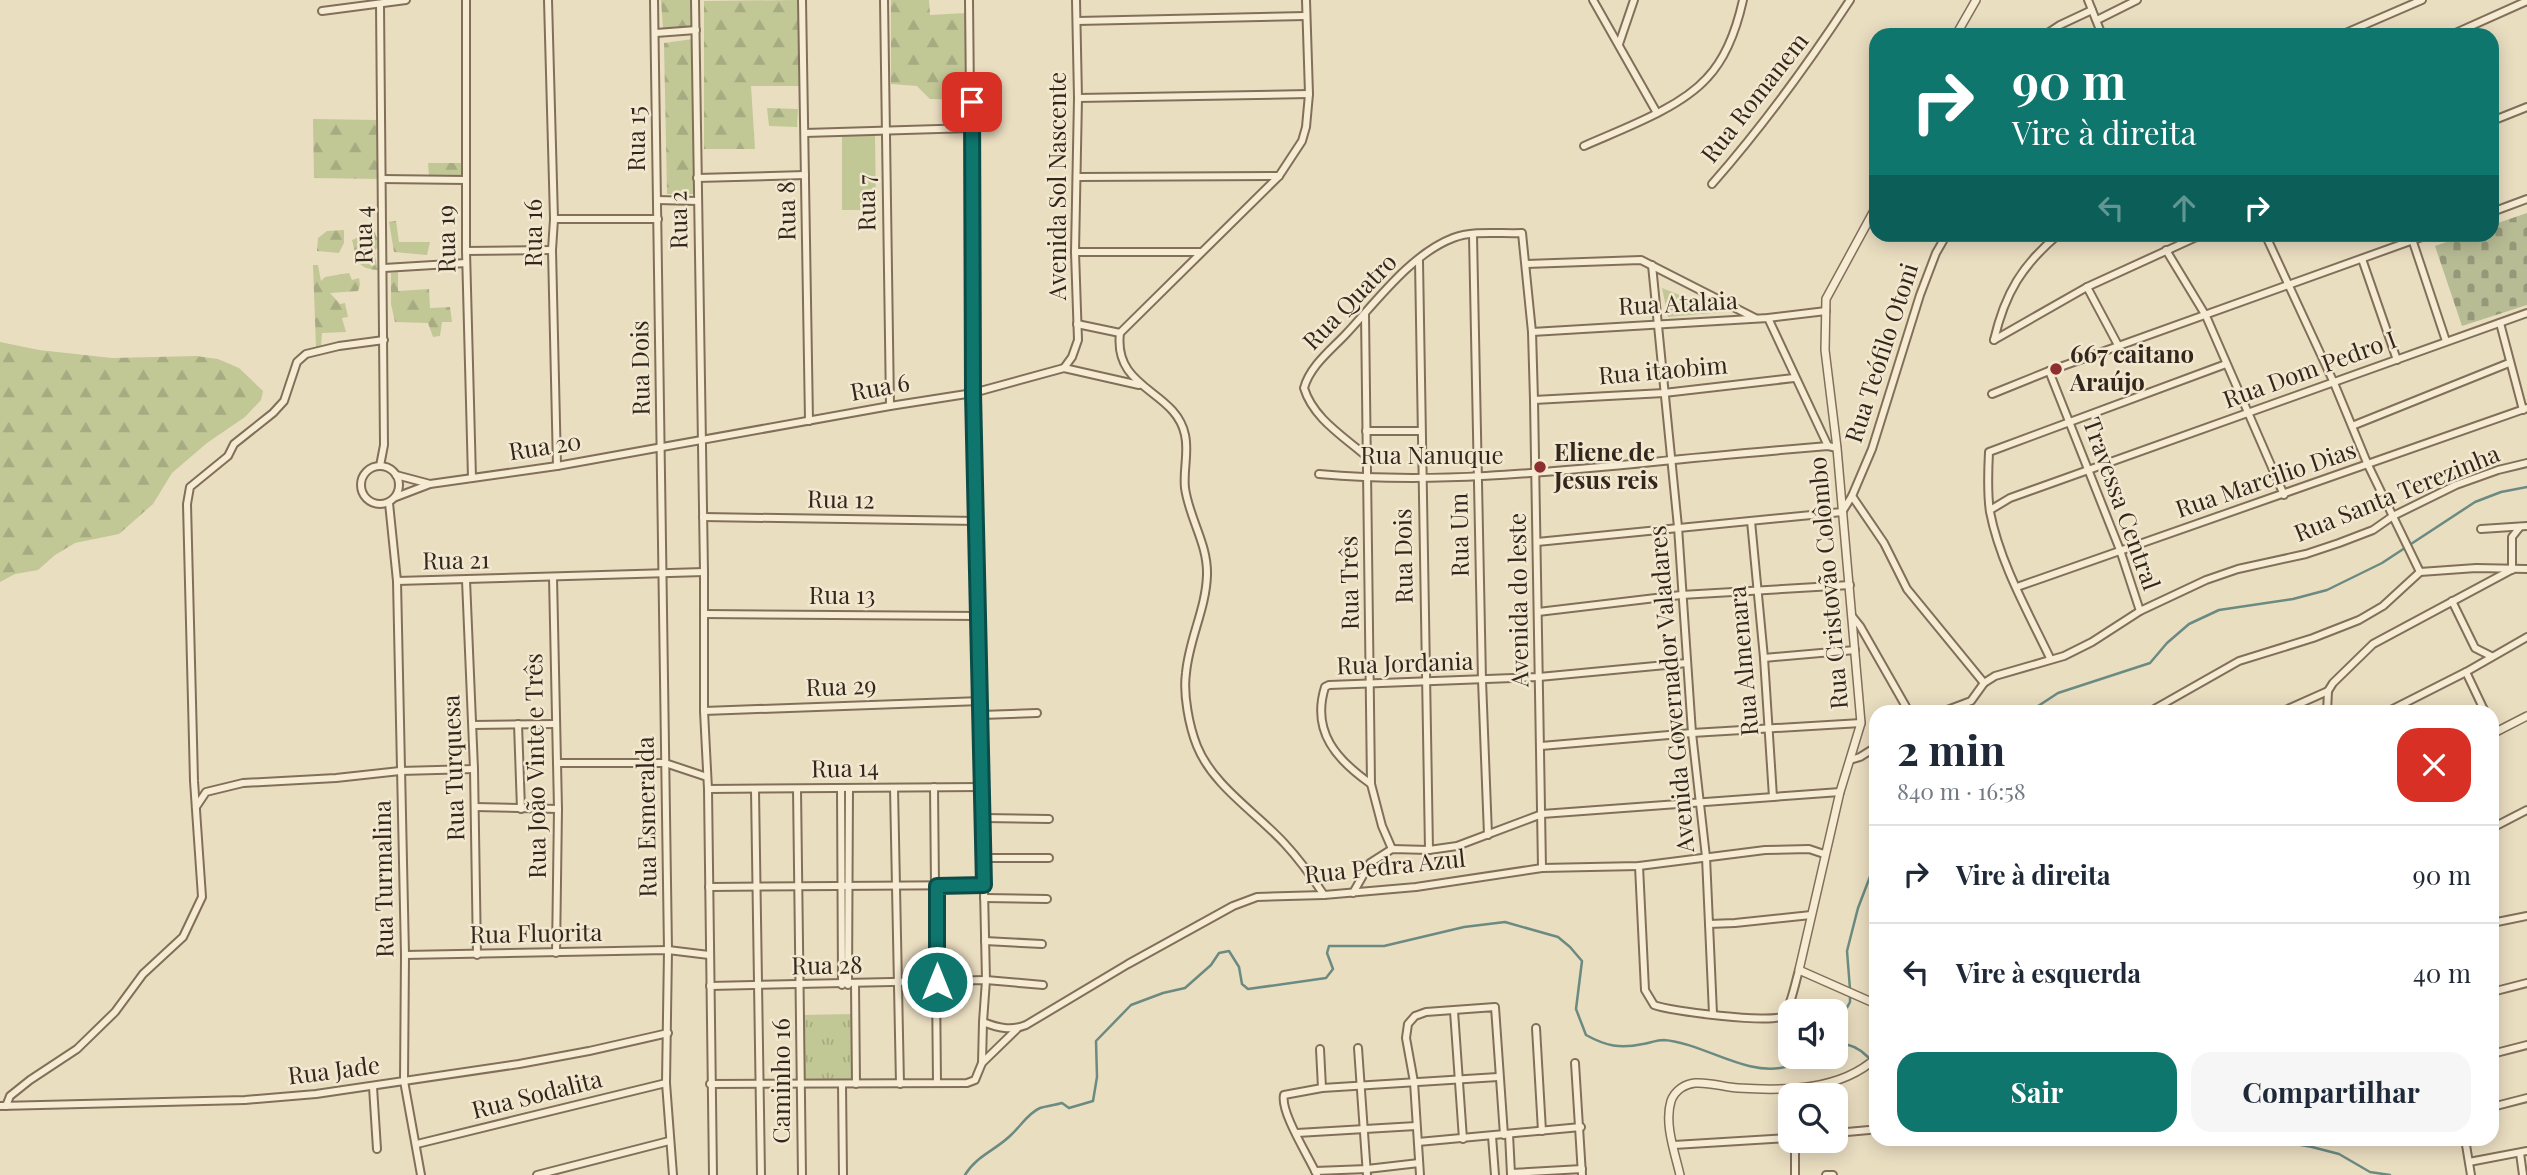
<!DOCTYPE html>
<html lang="pt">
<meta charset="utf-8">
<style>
body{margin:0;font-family:"Playfair Display",serif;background:#f6f6f7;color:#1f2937;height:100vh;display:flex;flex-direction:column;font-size:26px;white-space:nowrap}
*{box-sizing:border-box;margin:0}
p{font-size:23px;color:#747a83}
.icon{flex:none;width:38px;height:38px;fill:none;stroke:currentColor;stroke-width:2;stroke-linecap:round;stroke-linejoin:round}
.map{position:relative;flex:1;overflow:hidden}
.drawer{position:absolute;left:1869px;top:705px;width:630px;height:441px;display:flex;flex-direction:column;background:#fff;border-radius:21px;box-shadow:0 4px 18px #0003}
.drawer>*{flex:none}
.top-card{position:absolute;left:1869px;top:28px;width:630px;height:214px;border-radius:21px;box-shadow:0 4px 18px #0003;background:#0f766e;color:#fff;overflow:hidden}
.controls{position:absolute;left:1778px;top:999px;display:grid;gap:14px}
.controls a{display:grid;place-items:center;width:70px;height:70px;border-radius:14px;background:#fff;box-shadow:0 4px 18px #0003;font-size:35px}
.pin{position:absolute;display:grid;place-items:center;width:60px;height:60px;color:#fff;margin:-30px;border-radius:14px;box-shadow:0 4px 10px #0006}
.me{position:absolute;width:77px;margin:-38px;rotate:0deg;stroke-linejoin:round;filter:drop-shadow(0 0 5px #0008)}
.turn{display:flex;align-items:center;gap:24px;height:147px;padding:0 28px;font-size:32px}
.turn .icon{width:91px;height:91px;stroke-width:2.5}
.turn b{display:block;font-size:49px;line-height:60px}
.lanes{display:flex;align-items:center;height:66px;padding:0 28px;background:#0003;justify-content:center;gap:35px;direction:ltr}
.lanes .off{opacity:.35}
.round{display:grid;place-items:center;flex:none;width:74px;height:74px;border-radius:21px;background:#f6f6f7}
.summary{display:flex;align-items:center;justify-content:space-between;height:119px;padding:0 28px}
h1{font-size:42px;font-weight:700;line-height:52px}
.button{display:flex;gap:14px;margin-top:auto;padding:14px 28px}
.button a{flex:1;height:80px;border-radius:21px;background:#0f766e;color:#fff;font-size:28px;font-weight:700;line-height:80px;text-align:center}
.button a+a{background:#f6f6f7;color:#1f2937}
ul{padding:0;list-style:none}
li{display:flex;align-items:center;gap:21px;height:98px;padding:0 28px;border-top:2px solid #e0e1e3}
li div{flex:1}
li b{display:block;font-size:26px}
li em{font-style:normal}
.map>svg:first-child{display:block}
.grass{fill:url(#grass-tufts)}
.forest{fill:url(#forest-firs)}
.cemetery{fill:url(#cemetery-stones)}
.pitch{fill:#c2c796}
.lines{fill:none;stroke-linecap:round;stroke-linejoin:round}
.stream{stroke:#6b8a82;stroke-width:2.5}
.minor-casing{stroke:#826f5a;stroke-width:10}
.tertiary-casing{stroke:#826f5a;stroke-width:10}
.minor{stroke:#f6ebd3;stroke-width:6}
.tertiary{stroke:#f6ebd3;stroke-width:7}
.route-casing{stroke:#0a4d48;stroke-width:18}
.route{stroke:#0f766e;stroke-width:12}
.poi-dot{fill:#8d2e30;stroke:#f2e8d0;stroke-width:2.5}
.labels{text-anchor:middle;stroke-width:5;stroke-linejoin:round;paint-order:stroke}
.street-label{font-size:24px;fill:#33271d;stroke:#f2e8d0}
.poi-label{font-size:24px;font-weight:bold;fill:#33271d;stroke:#f2e8d0;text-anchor:start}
</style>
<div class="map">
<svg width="2527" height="1175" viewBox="0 0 2527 1175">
<defs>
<pattern id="grass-tufts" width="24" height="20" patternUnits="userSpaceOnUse" patternTransform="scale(1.75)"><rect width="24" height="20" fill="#c2c796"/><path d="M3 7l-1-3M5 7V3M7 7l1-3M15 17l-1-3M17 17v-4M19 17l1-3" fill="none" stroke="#a7ab81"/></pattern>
<pattern id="forest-firs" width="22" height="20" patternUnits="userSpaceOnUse" patternTransform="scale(1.75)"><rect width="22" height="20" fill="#c2c796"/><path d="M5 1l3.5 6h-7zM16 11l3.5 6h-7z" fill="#a7ab81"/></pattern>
<pattern id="cemetery-stones" width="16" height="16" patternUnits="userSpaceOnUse" patternTransform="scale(1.75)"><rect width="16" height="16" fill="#b8bc95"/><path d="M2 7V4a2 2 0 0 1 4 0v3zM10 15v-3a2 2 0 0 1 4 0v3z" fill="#969979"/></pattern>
</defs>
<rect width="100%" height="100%" fill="#eadec1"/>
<g class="grass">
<polygon points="1662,288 1723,312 1668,317"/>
<polygon points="853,1014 854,1081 801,1082 800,1015"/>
</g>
<g class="forest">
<polygon points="661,0 691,0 692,28 663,29"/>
<polygon points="798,0 799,86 751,86 755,149 704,149 704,1"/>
<polygon points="891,0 929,0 930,15 966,13 968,100 930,99 917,86 891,84"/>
<polygon points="693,39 693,194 667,194 664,43"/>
<polygon points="767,108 798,109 797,127 769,126"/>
<polygon points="313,119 377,120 380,179 314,178"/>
<polygon points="428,163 463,163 463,178 429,176"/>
<polygon points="396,221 399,242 430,242 427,255 394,252 389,222"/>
<polygon points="344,230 344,243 339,253 317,251 318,238 327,231"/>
<path d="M374 231 380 245 374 251 378 270C356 269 357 259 352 240Z"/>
<polygon points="313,265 318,265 321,281 325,277 349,273 352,280 359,278 360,285 358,291 330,293 340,304 345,303 348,317 342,318 346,332 322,333 321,347 316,348"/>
<polygon points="398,272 398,291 429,289 430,308 450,307 452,322 442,322 440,336 433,337 428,323 395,322 391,304 391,273"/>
<polygon points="0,342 39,350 112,358 196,356 218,359 239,368 263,391 261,400 245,417 207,443 172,473 153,504 119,534 75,543 55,555 38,570 15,574 0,582"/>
</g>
<polygon class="cemetery" points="2527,213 2527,305 2462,326 2435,246 2467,235 2492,234 2492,225"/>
<polygon class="pitch" points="842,135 875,135 876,210 842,210"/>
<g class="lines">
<g class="stream">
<polyline points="2029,712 2058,693 2150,663 2167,643 2189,624 2219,610 2293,599 2327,590 2382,563 2475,502 2501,492 2527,487"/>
<polyline points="1850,989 1847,951 1858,908 1876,861"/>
<polyline points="1836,1028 1850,1002 1850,996"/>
<path d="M1836 1044C1848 1043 1859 1048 1868 1057"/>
<polyline points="2225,1139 2285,1142 2312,1147 2339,1154 2370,1172 2390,1175"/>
<path d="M965 1175C976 1156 996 1150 1011 1135 1020 1127 1028 1113 1040 1108 1047 1106 1055 1105 1062 1103L1069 1108 1093 1101 1097 1077 1096 1041 1131 1005 1163 993 1185 988 1211 965 1219 953 1229 951 1239 967 1242 984 1248 989 1326 978 1333 969 1327 953 1329 946H1384L1464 927 1505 922 1558 937 1570 947 1582 961 1576 1009 1586 1035C1606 1046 1620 1049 1643 1044 1649 1043 1657 1040 1664 1040 1703 1043 1747 1077 1785 1067 1794 1065 1802 1060 1810 1057"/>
</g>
<g class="minor-casing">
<g id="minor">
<polyline points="466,0 466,251 472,478"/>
<polyline points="548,0 554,219 552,250 557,466"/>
<polyline points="654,0 668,950 666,1083 673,1175"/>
<polyline points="695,0 704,572 704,711 708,789 713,1175"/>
<polyline points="802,0 809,421"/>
<polyline points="884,0 890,406"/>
<polyline points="969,0 973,393 986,980 983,1022 982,1063"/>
<path d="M1306 0 1309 94 1306 127 1302 141 1279 176 1120 333C1113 390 1176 390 1185 435 1189 452 1183 470 1185 488 1189 518 1208 544 1207 575 1206 609 1189 639 1186 673 1183 694 1189 726 1197 746 1213 786 1257 813 1285 844 1299 859 1312 877 1324 895"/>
<polyline points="1593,0 1657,113"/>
<polyline points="2088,0 2102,35"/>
<polyline points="380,4 384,445 380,466"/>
<polyline points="322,11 406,0"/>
<polyline points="2097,20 2137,0"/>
<polyline points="1077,21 1306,16"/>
<polyline points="656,33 696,30"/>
<polyline points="2045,35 2060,25 2092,10"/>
<polyline points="2341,35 2422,0"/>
<polyline points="2451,35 2527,1"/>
<polyline points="1619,44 1634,0"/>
<polyline points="1078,98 1309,94"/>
<polyline points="2492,121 2527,107"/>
<polyline points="805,133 972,128"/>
<path d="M1584 146C1622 129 1679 109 1707 78 1726 58 1737 27 1743 0"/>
<polyline points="1077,177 1279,176"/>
<polyline points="697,178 805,175"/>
<polyline points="382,179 466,180"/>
<path d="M1712 184C1763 126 1808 64 1850 0"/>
<polyline points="657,200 698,201"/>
<polyline points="2492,212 2527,199"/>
<polyline points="554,219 658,219"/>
<polyline points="2265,234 2334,383 2368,465 2420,572 2476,568 2527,569"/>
<polyline points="1473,235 1482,680 1488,835"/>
<polyline points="2413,242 2446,341"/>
<polyline points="2166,250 2206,316 2284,495"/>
<polyline points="466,251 552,250"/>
<polyline points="1075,252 1201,252"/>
<polyline points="2362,259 2397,360"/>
<polyline points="1419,261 1429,850"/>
<polyline points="1526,264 1641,260 1755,318"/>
<polyline points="1652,265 1678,527 1692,733 1706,857 1709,924 1735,923 1811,915"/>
<polyline points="384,268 466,263"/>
<polyline points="2087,287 2119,347"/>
<polyline points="1365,314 1371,784 1382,826 1392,849"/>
<polyline points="1768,318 1828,446"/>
<polyline points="2500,323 2523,410"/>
<polyline points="1077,324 1120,333"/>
<polyline points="1532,332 1768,318 1826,311"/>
<polyline points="1994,340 2087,287 2203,234"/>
<path d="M1994 340C2005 293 2022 265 2059 234"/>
<polyline points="1064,368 1072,357 1078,340 1075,252 1078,98 1076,0"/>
<polyline points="2049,371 2120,550 2140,611"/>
<polyline points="1992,394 2049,371 2430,234"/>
<polyline points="1534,400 1664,393 1794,378"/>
<polyline points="2352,426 2509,363"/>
<polyline points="1366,431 1421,431"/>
<path d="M1366 456C1343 436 1313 418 1304 388 1310 366 1331 350 1346 334 1376 302 1411 254 1453 238 1473 230 1501 234 1522 233L1532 332 1534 400 1542 868"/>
<circle cx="380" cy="485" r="19"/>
<path d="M1319 474C1431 484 1542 473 1653 462 1711 456 1769 451 1828 446L1837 448"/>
<polyline points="396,475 430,484"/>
<polyline points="1852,496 1884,543 1907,589 1984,683"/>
<polyline points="396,497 430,484 557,466 890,406 973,393 1064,368 1139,385"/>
<polyline points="389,503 397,581 704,572"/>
<polyline points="1990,510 2010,498 2527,313"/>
<polyline points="703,517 978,521"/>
<polyline points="1751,521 1764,658 1773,797"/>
<polyline points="2481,529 2527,526"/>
<polyline points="1537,542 1842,512 1852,496 1872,449 1920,295 1936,253 1947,234"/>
<polyline points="2512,570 2512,537 2520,527"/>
<polyline points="553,577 558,809 556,953"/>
<polyline points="466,580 474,769 477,955"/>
<polyline points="397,581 405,955 404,1081 421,1175"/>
<polyline points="2017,587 2527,408"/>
<polyline points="2452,601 2475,648 2491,656"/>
<polyline points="1538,612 1681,595 1850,585"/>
<polyline points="704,614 979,616"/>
<polyline points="1852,616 1860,626 1909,712"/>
<polyline points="1764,658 1855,650"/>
<path d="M2050 658C2028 612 2000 563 1990 512 1987 492 1988 471 1989 452L2226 364"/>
<polyline points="2466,672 2485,712"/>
<polyline points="704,711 981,701"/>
<polyline points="1942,712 1971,701 1984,683 1995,676 2064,656 2092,642 2140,611 2206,580 2238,569 2306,554 2339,543 2373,530 2393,516 2456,485 2498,470 2527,463"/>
<polyline points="2149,712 2239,661 2313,638 2359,620 2383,606 2420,572"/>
<polyline points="2281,712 2328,691"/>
<polyline points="2327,712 2328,691 2333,683 2373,644 2511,570"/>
<polyline points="2387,712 2466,672 2527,637"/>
<polyline points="981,715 1037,713"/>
<polyline points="518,724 521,809"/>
<polyline points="473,725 556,724"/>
<polyline points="1541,746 1692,733 1861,723"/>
<polyline points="1850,760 1860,757 1876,747"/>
<polyline points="557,763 665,763 707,777"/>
<path d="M1371 784C1337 760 1311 732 1325 687L1329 685 1539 677 1687 663"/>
<polyline points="934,787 937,1083"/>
<polyline points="841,788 842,985"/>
<polyline points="894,788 900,1084"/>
<polyline points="708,789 982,787"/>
<polyline points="797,789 802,1175"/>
<polyline points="755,790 761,1175"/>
<polyline points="196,807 206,792 243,783 336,778 400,771 474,769"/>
<polyline points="475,807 558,809"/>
<polyline points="983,818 1049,819"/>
<polyline points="2492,828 2527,810"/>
<polyline points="983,858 1049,858"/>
<path d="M1639 866 1645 990 1654 1005C1668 1011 1773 1024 1783 1016 1790 1010 1796 980 1799 970"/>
<polyline points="709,887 984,885"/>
<polyline points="1353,893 1370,863 1392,849 1429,850 1457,846 1542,814 1840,792"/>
<polyline points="984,898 1047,899"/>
<polyline points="2492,923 2527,916"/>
<polyline points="1709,924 1713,1014"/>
<polyline points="985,941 1042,944"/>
<polyline points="405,955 668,950 709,955"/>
<polyline points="855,984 856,1084"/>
<polyline points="848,985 849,788"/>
<polyline points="710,986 986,980 1043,985"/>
<polyline points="2492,992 2527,983"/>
<polyline points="1454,1011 1463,1139"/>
<path d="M983 1022C998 1028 1011 1031 1026 1025L1128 964 1233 906 1257 897 1324 895 1416 887 1542 868 1639 866 1765 850 1809 849 1824 854"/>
<polyline points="1536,1028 1542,1131"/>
<polyline points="1358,1048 1367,1175"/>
<polyline points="1320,1049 1322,1088"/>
<polyline points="2492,1054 2527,1045"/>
<polyline points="1575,1063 1582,1175"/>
<polyline points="710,1084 967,1083 975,1080 982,1063 1017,1029"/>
<polyline points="842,1084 843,1175"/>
<polyline points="373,1087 377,1149"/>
<polyline points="0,1106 245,1100 316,1094 519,1064 589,1051 668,1033"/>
<polyline points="6,1106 10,1096 30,1080 77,1049 115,1012 143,974 183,937 202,897 194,781 187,504 190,487 228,456 234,444 273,413 284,401 297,362 306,354 339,346 384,340"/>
<polyline points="2492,1107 2527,1098"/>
<polyline points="1297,1133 1416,1126"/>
<polyline points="1836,1133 1869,1130"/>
<polyline points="1509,1134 1511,1174"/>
<polyline points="1492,1136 1495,1175"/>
<polyline points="2465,1139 2471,1175"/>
<polyline points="1795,1141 1795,1175"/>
<polyline points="1418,1142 1581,1127"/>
<polyline points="417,1144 666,1083"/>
<polyline points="1674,1145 1790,1138"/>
<polyline points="2520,1153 2523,1175"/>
<polyline points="2469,1162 2527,1151"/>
<polyline points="1315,1171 1367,1169 1419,1163"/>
<polyline points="1511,1173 1582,1169"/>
<polyline points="537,1175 669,1141"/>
<path d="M1317 1175C1309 1157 1280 1112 1284 1095L1322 1088 1498 1077"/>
<polyline points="1420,1175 1414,1082 1406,1038 1408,1024 1415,1016 1426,1012 1495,1007 1504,1135"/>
<polyline points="1826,1175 1833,1175"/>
</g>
</g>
<g class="tertiary-casing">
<g id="tertiary">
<polyline points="1956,35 1976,0"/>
<polyline points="1876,207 1826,299 1825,350 1837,448 1861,723 1840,792 1799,970 1876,1004"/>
<polyline points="2492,734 2527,716"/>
<path d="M1680 1175C1675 1153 1664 1124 1671 1101 1675 1090 1685 1084 1695 1083 1710 1082 1724 1087 1738 1088 1784 1091 1840 1091 1876 1058"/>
</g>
</g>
<use href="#minor" class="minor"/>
<use href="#tertiary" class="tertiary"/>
</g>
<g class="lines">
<g class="route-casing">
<polyline id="route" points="937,982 937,886 984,885 973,393 972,102"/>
</g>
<use href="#route" class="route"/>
</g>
<g class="poi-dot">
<circle cx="2056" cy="369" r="7"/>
<circle cx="1540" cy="467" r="7"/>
</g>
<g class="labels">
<g class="street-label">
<text transform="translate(1755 98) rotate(-52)" y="8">Rua Romanem</text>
<text transform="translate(637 139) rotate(-90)" y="8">Rua 15</text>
<text transform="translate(1058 186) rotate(-90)" y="8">Avenida Sol Nascente</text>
<text transform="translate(867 203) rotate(-91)" y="8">Rua 7</text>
<text transform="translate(787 211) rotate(-91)" y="8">Rua 8</text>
<text transform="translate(679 220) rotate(-91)" y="8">Rua 2</text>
<text transform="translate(534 233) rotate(-90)" y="8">Rua 16</text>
<text transform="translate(364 235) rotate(-91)" y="8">Rua 4</text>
<text transform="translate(447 239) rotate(-91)" y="8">Rua 19</text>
<text transform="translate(1350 302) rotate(-46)" y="8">Rua Quatro</text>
<text transform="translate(1678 304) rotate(-3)" y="8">Rua Atalaia</text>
<text transform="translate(1882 353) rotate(-72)" y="8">Rua Teófilo Otoni</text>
<text transform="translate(641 368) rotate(-91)" y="8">Rua Dois</text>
<text transform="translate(2310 370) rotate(-20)" y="8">Rua Dom Pedro I</text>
<text transform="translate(1663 371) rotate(-5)" y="8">Rua itaobim</text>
<text transform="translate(880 388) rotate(-10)" y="8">Rua 6</text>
<text transform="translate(545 447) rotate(-9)" y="8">Rua 20</text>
<text x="1432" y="464">Rua Nanuque</text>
<text transform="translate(2266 480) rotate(-19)" y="8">Rua Marcilio Dias</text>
<text transform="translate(2397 494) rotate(-22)" y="8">Rua Santa Terezinha</text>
<text transform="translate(841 500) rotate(1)" y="8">Rua 12</text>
<text transform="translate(2121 504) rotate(70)" y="8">Travessa Central</text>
<text transform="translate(1460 535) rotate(-91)" y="8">Rua Um</text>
<text transform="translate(1404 556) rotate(-91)" y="8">Rua Dois</text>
<text transform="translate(456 561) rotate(-1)" y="8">Rua 21</text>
<text transform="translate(1350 583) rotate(-91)" y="8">Rua Três</text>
<text transform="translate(1829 583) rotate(-95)" y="8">Rua Cristovão Colômbo</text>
<text x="842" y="604">Rua 13</text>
<text transform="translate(1519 600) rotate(-91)" y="8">Avenida do leste</text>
<text transform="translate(1744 661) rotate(-95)" y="8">Rua Almenara</text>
<text transform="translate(1405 664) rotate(-2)" y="8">Rua Jordania</text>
<text transform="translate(841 687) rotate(-2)" y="8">Rua 29</text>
<text transform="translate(1672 689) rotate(-95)" y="8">Avenida Governador Valadares</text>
<text transform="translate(536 766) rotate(-91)" y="8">Rua João Vinte e Três</text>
<text transform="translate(454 768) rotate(-92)" y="8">Rua Turquesa</text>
<text transform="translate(845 769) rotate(-1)" y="8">Rua 14</text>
<text transform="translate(647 817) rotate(-91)" y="8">Rua Esmeralda</text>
<text transform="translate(1385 867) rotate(-6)" y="8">Rua Pedra Azul</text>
<text transform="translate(384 879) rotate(-91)" y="8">Rua Turmalina</text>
<text transform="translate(536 934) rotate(-1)" y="8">Rua Fluorita</text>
<text transform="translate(827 966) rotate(-1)" y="8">Rua 28</text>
<text transform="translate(334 1071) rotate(-7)" y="8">Rua Jade</text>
<text transform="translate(782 1081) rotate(-90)" y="8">Caminho 16</text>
<text transform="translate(537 1095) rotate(-14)" y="8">Rua Sodalita</text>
</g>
<g class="poi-label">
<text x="2070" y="363">667 caitano<tspan x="2070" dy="28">Araújo</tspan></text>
<text x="1554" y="461">Eliene de<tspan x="1554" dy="28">Jesus reis</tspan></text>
</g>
</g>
</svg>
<div class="controls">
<a><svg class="icon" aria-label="sound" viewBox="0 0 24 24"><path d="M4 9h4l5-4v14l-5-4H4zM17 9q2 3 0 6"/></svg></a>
<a><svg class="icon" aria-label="search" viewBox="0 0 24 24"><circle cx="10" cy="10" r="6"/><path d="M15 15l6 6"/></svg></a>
</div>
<div class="pin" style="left:972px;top:102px;background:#d93025"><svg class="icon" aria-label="arrive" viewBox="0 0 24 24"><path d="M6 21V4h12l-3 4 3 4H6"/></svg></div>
<svg class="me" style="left:937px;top:982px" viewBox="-20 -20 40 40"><circle r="17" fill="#0f766e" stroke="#fff" stroke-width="3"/><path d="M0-11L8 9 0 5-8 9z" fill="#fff"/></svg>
<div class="top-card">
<div class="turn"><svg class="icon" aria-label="right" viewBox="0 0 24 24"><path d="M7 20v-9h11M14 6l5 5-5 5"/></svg><div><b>90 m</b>Vire à direita</div></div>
<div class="lanes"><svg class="icon off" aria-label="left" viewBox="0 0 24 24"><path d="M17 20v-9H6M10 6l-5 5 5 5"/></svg><svg class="icon off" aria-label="ahead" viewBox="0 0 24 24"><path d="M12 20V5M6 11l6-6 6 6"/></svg><svg class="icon" aria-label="right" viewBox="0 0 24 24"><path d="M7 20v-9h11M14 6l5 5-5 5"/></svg></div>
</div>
<section class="drawer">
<div class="summary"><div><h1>2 min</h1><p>840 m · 16:58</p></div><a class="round" style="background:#d93025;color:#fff"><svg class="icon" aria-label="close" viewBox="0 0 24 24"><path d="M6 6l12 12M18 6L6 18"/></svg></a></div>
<ul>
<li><svg class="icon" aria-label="right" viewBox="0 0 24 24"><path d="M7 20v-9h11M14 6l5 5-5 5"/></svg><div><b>Vire à direita</b></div><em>90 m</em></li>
<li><svg class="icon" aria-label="left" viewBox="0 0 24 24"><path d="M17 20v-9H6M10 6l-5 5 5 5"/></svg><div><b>Vire à esquerda</b></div><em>40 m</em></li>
</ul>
<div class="button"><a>Sair</a><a>Compartilhar</a></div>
</section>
</div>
